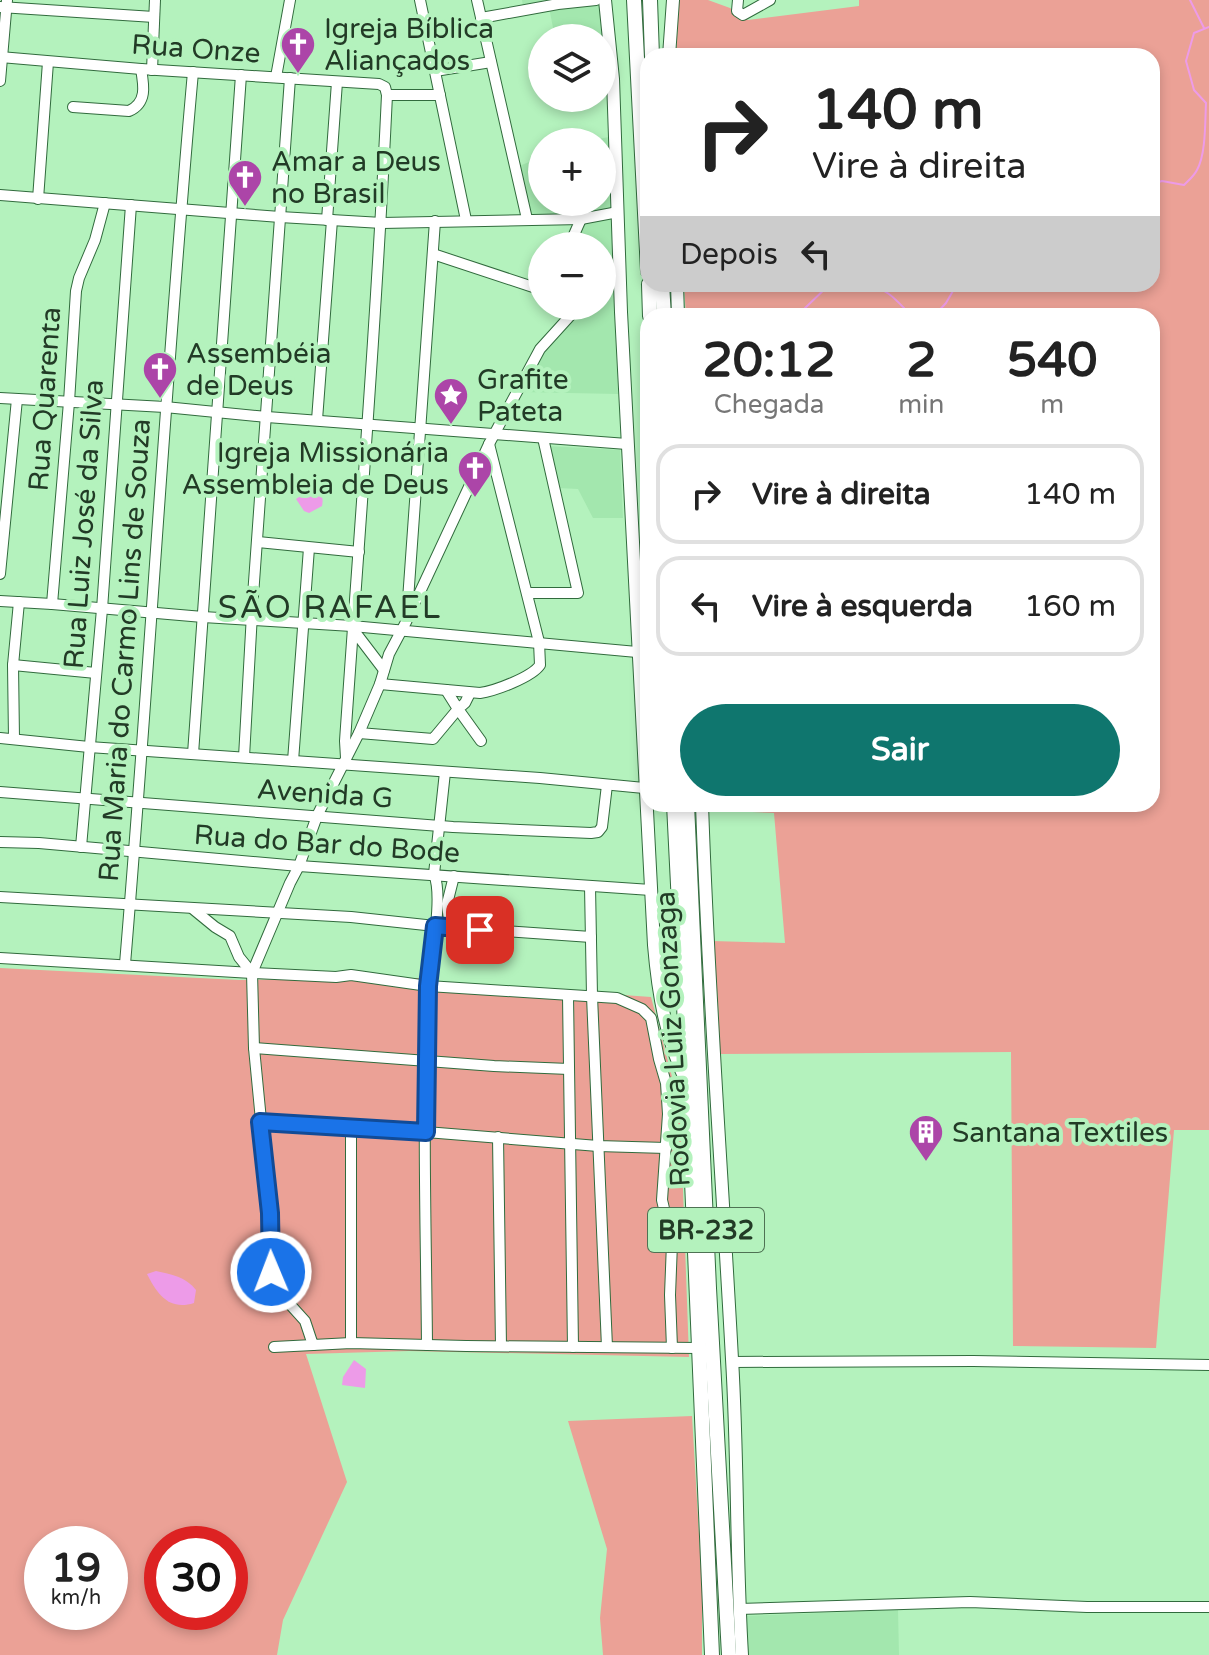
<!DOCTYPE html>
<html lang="pt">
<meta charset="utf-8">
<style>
body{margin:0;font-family:"Varela Round",sans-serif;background:#f6f6f6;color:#222;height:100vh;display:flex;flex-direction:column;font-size:30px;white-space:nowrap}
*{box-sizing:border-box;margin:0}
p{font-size:26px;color:#767676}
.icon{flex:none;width:44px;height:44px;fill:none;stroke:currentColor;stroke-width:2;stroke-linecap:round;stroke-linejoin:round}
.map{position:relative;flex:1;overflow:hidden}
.side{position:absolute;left:640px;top:308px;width:520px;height:504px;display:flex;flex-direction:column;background:#fff;border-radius:24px;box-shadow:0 4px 12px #0003}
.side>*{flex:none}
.top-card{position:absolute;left:640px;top:48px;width:520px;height:244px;border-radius:24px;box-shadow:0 4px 12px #0003;background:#fff;color:#222;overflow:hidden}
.controls{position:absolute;left:528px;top:24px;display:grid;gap:16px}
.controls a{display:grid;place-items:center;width:88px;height:88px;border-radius:50%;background:#fff;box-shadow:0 4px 12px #0003;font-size:40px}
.speed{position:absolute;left:24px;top:1526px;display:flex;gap:16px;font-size:40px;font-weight:700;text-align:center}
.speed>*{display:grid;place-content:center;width:104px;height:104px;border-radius:50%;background:#fff;box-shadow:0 4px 12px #0003;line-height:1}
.speed small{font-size:20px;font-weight:400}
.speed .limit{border:12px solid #d22;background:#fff;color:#111}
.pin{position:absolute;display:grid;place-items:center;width:68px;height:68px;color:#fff;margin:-34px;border-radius:16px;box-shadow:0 4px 12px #0006}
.me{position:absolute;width:88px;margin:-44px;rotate:359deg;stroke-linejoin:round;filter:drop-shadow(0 0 6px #0008)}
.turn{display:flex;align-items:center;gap:28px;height:168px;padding:0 40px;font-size:36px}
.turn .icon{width:104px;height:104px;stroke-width:2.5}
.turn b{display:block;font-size:56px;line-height:68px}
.then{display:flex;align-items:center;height:76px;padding:0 40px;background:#0003;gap:16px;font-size:30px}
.eta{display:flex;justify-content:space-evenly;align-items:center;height:136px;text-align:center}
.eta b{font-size:48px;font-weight:800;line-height:56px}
.primary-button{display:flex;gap:16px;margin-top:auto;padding:16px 40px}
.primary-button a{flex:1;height:92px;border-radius:48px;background:#0f766e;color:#fff;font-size:32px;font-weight:800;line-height:92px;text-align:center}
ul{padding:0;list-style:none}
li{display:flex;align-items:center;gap:24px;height:100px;margin:0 16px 12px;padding:0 24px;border:4px solid #e0e0e0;border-radius:24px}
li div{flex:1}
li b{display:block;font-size:30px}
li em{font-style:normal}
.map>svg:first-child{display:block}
.built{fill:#a3e7ae}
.green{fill:#eba196;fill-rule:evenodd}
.water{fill:#ed9be8}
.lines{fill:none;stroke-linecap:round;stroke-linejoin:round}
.stream{stroke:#ed9be8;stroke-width:2}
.minor-casing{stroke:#316b3d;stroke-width:12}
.major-casing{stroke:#316b3d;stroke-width:14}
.highway-casing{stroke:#316b3d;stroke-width:16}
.minor{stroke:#fff;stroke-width:10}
.major{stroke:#fff;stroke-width:12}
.highway{stroke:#fff;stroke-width:14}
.route-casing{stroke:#114b97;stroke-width:20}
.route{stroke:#1a73e8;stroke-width:14}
.labels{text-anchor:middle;stroke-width:8;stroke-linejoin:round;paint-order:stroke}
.shield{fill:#b4f2bd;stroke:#4e7253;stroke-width:2}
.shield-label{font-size:26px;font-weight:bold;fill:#223b26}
.poi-label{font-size:28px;fill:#223b26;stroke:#b4f2bd;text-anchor:start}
.street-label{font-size:28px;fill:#223b26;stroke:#b4f2bd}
.quarter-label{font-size:32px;letter-spacing:2px;fill:#223b26;stroke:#b4f2bd}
</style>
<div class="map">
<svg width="1209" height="1655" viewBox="0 0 1209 1655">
<rect width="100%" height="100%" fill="#b4f2bd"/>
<g class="built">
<polygon points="522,0 601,0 605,55 602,55 602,38 555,38 548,2 523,6"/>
<polygon points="609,137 617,267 602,280 602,246 571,246 581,213 529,215 519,166 542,157 542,202 602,202 602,142 582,142"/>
<polygon points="613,281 618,394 520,392 551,341 587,306 602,306 602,292"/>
<polygon points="549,446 620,450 623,518 593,518 578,489 558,488"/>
<polygon points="898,1610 899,1655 746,1655 742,1616"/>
</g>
<g class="green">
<polygon points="679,0 708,0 730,8 748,20 859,6 859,0 1209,0 1209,1130 1174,1130 1156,1348 1013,1346 1011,1052 720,1054 718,1001 712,941 785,943 774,813 706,810 706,804 1152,804 1152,316 686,316 684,284 1152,284 1152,56 676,56"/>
<path d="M0 968 239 980 421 978 442 982 651 997 680 1107 689 1357 409 1351 306 1354 347 1482 283 1620 277 1655H0ZM42 1544H110V1612H42ZM162 1544H230V1612H162Z"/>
<polygon points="692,1416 702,1586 702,1655 603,1655 600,1618 607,1549 568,1421"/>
</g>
<g class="water">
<path d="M314 487C321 493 324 497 322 506L309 513 304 511 296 499Z"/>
<path d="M156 1271C171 1274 186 1277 196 1290L194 1303C169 1311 157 1294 147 1274Z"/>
<polygon points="354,1360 366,1369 365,1388 342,1385 343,1377"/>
</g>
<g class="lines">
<g class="stream">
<polyline points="1190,0 1204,28"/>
<path d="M1152 184 1162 181 1184 185C1189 180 1194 176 1197 170 1206 154 1205 122 1206 103L1194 90 1186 61 1194 33 1209 27"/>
<path d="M836 284C848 288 857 286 869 287 888 287 899 304 912 316"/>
<polyline points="799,316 803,310 830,284"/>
<polyline points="934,316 946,303 957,284"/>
</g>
<g class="minor-casing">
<g id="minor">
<polyline points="420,0 466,220"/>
<polyline points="477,0 527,219"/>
<polyline points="738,0 737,11 743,15 770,0"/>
<polyline points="0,7 154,17"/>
<polyline points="481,18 558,4 596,0"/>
<path d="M0 57 141 69 379 84 385 87 387 95C377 311 360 525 345 741L346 758"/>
<polyline points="152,70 155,0"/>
<polyline points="435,71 491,62"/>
<polyline points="276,77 290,0"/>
<polyline points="0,81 7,0"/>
<polyline points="387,95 440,95"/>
<path d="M73 107 129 111C147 103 144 86 141 69"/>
<polyline points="0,195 280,217 382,223 581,219 618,212"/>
<polyline points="38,199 48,62"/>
<polyline points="327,220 337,82"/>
<polyline points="569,246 581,219"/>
<polyline points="433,254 542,290"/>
<polyline points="602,286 620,270"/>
<polyline points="579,306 540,349 489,444 406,622 389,654 380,684 359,733 317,816 299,866 290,883 252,973 254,1048 270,1213 271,1272 277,1290 305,1321 313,1345 351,1343 466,1346 699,1348"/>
<polyline points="0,398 165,407 267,417 627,444"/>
<polyline points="317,420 332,220"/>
<polyline points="258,542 359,552"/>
<polyline points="0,574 17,399"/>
<polyline points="527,593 578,593 543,438"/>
<polyline points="0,601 52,604 203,617 352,626 637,652"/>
<polyline points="52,604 69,402 76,291 79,278 95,240 105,203"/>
<polyline points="407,614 435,221"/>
<polyline points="352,628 384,670"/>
<polyline points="13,665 96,673"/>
<path d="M380 684 480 693C495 691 532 677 540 665L539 642 489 444"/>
<polyline points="470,693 465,703 458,709 481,741"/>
<polyline points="359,733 433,739 458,709 446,690"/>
<polyline points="0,738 89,747 540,778 644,788"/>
<polyline points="14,739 13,665 19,602"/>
<polyline points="193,754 241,75"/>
<polyline points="244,757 253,596 290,78"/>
<polyline points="293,761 309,548"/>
<polyline points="0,792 453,827 591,833 598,832 602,827 607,785"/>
<polyline points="0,842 39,843 299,866 651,890"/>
<polyline points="81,847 102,609 131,205"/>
<polyline points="590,886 592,996 607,1347"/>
<polyline points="0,897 351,917 435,926 591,937"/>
<polyline points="193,909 215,927 230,936 239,957 252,973"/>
<polyline points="450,928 447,904 454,876"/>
<polyline points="0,958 252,973 336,977 351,975 428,986 617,998 642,1009 651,1018 659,1059 666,1083 668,1114 662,1200 672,1243 670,1295 672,1348"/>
<path d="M125 964C150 667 166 369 193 72"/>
<polyline points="568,996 573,1347"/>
<polyline points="254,1048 494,1066 569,1069"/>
<polyline points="260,1122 426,1132 598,1146 666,1148"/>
<polyline points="351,1128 351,1343"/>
<polyline points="498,1137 501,1346"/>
<path d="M427 1345C426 1227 422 1108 428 989 430 960 444 899 434 874L445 772"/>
<polyline points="274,1347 313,1345"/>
<polyline points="732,1362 973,1361 1209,1365"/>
<polyline points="739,1609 970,1602 1087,1607 1209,1607"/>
</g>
</g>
<g class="major-casing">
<g id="major">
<path d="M605 0 613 79 621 312 654 945C658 993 666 1040 687 1083"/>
<polyline points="669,56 673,0"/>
<polyline points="677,284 678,316"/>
<path d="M702 804C708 989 722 1174 732 1359 738 1458 736 1556 742 1655"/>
</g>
</g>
<g class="highway-casing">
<g id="highway">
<polyline points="634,0 648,271"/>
<polyline points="650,0 652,56"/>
<polyline points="649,284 650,316"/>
<polyline points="662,284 664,316"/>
<polyline points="674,804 688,1086 712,1655"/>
<polyline points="687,804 709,1288 729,1655"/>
</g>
</g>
<use href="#minor" class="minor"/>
<use href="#major" class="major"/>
<use href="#highway" class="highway"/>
</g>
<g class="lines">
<g class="route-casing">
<polyline id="route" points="271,1272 270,1213 260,1122 426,1132 428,986 435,926 480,930"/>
</g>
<use href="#route" class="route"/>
</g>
<defs>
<g id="church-pin" transform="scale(1.8)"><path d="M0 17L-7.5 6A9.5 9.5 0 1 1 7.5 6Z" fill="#ac45a8" stroke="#b4f2bd"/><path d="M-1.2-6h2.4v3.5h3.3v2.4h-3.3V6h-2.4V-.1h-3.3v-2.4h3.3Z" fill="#fff"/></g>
<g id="sight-pin" transform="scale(1.8)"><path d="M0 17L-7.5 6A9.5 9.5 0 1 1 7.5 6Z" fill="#ac45a8" stroke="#b4f2bd"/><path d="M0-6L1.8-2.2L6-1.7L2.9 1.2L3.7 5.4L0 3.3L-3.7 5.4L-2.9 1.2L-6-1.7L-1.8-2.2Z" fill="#fff"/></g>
<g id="building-pin" transform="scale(1.8)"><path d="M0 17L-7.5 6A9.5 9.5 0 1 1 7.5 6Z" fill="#ac45a8" stroke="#b4f2bd"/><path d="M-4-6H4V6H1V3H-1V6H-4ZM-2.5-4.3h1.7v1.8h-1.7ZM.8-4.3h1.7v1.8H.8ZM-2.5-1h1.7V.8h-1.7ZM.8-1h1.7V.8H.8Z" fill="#fff"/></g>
</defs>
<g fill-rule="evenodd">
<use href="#church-pin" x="298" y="44"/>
<use href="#church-pin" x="245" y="177"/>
<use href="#church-pin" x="160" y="369"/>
<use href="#sight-pin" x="451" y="395"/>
<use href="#church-pin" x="475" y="468"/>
<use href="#building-pin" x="926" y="1132"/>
</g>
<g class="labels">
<rect class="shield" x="648" y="1208" width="116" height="44" rx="6"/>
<g class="shield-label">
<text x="706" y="1239">BR-232</text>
</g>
<g class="poi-label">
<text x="324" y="38">Igreja Bíblica<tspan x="324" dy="32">Aliançados</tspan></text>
<text x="271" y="171">Amar a Deus<tspan x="271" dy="32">no Brasil</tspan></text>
<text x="186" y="363">Assembéia<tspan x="186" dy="32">de Deus</tspan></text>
<text x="477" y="389">Grafite<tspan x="477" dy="32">Pateta</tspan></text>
<text x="449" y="462" text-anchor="end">Igreja Missionária<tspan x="449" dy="32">Assembleia de Deus</tspan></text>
<text x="952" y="1142">Santana Textiles</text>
</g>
<g class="street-label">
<text transform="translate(196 48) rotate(4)" y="10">Rua Onze</text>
<text transform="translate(44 399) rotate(-86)" y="10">Rua Quarenta</text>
<text transform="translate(83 524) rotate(-86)" y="10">Rua Luiz José da Silva</text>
<text transform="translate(124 650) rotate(-86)" y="10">Rua Maria do Carmo Lins de Souza</text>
<text transform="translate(325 793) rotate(4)" y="10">Avenida G</text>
<text transform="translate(327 843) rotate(4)" y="10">Rua do Bar do Bode</text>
<text transform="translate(672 1039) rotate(-93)" y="10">Rodovia Luiz Gonzaga</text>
</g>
<g class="quarter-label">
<text x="330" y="618">SÃO RAFAEL</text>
</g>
</g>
</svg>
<div class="controls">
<a><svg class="icon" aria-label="layers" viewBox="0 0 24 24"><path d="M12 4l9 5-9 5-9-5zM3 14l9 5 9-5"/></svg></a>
<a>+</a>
<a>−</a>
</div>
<div class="speed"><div>19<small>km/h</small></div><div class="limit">30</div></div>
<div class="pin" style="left:480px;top:930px;background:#d93025"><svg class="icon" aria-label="arrive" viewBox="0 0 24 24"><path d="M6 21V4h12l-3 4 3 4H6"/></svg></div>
<svg class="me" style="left:271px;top:1272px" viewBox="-20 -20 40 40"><circle r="17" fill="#1a73e8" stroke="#fff" stroke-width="3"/><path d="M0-11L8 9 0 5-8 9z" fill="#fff"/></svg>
<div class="top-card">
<div class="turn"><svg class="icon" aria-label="right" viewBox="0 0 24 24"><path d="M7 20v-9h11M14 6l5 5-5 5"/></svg><div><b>140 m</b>Vire à direita</div></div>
<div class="then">Depois<svg class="icon" aria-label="left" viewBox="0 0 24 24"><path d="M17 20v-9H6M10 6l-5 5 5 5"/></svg></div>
</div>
<section class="side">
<div class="eta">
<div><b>20:12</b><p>Chegada</p></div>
<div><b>2</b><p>min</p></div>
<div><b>540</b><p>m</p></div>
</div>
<ul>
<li><svg class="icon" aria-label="right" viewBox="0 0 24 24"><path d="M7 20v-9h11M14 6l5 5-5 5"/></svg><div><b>Vire à direita</b></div><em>140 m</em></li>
<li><svg class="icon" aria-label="left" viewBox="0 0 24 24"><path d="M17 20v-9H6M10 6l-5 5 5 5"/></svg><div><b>Vire à esquerda</b></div><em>160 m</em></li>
</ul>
<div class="primary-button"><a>Sair</a></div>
</section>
</div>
